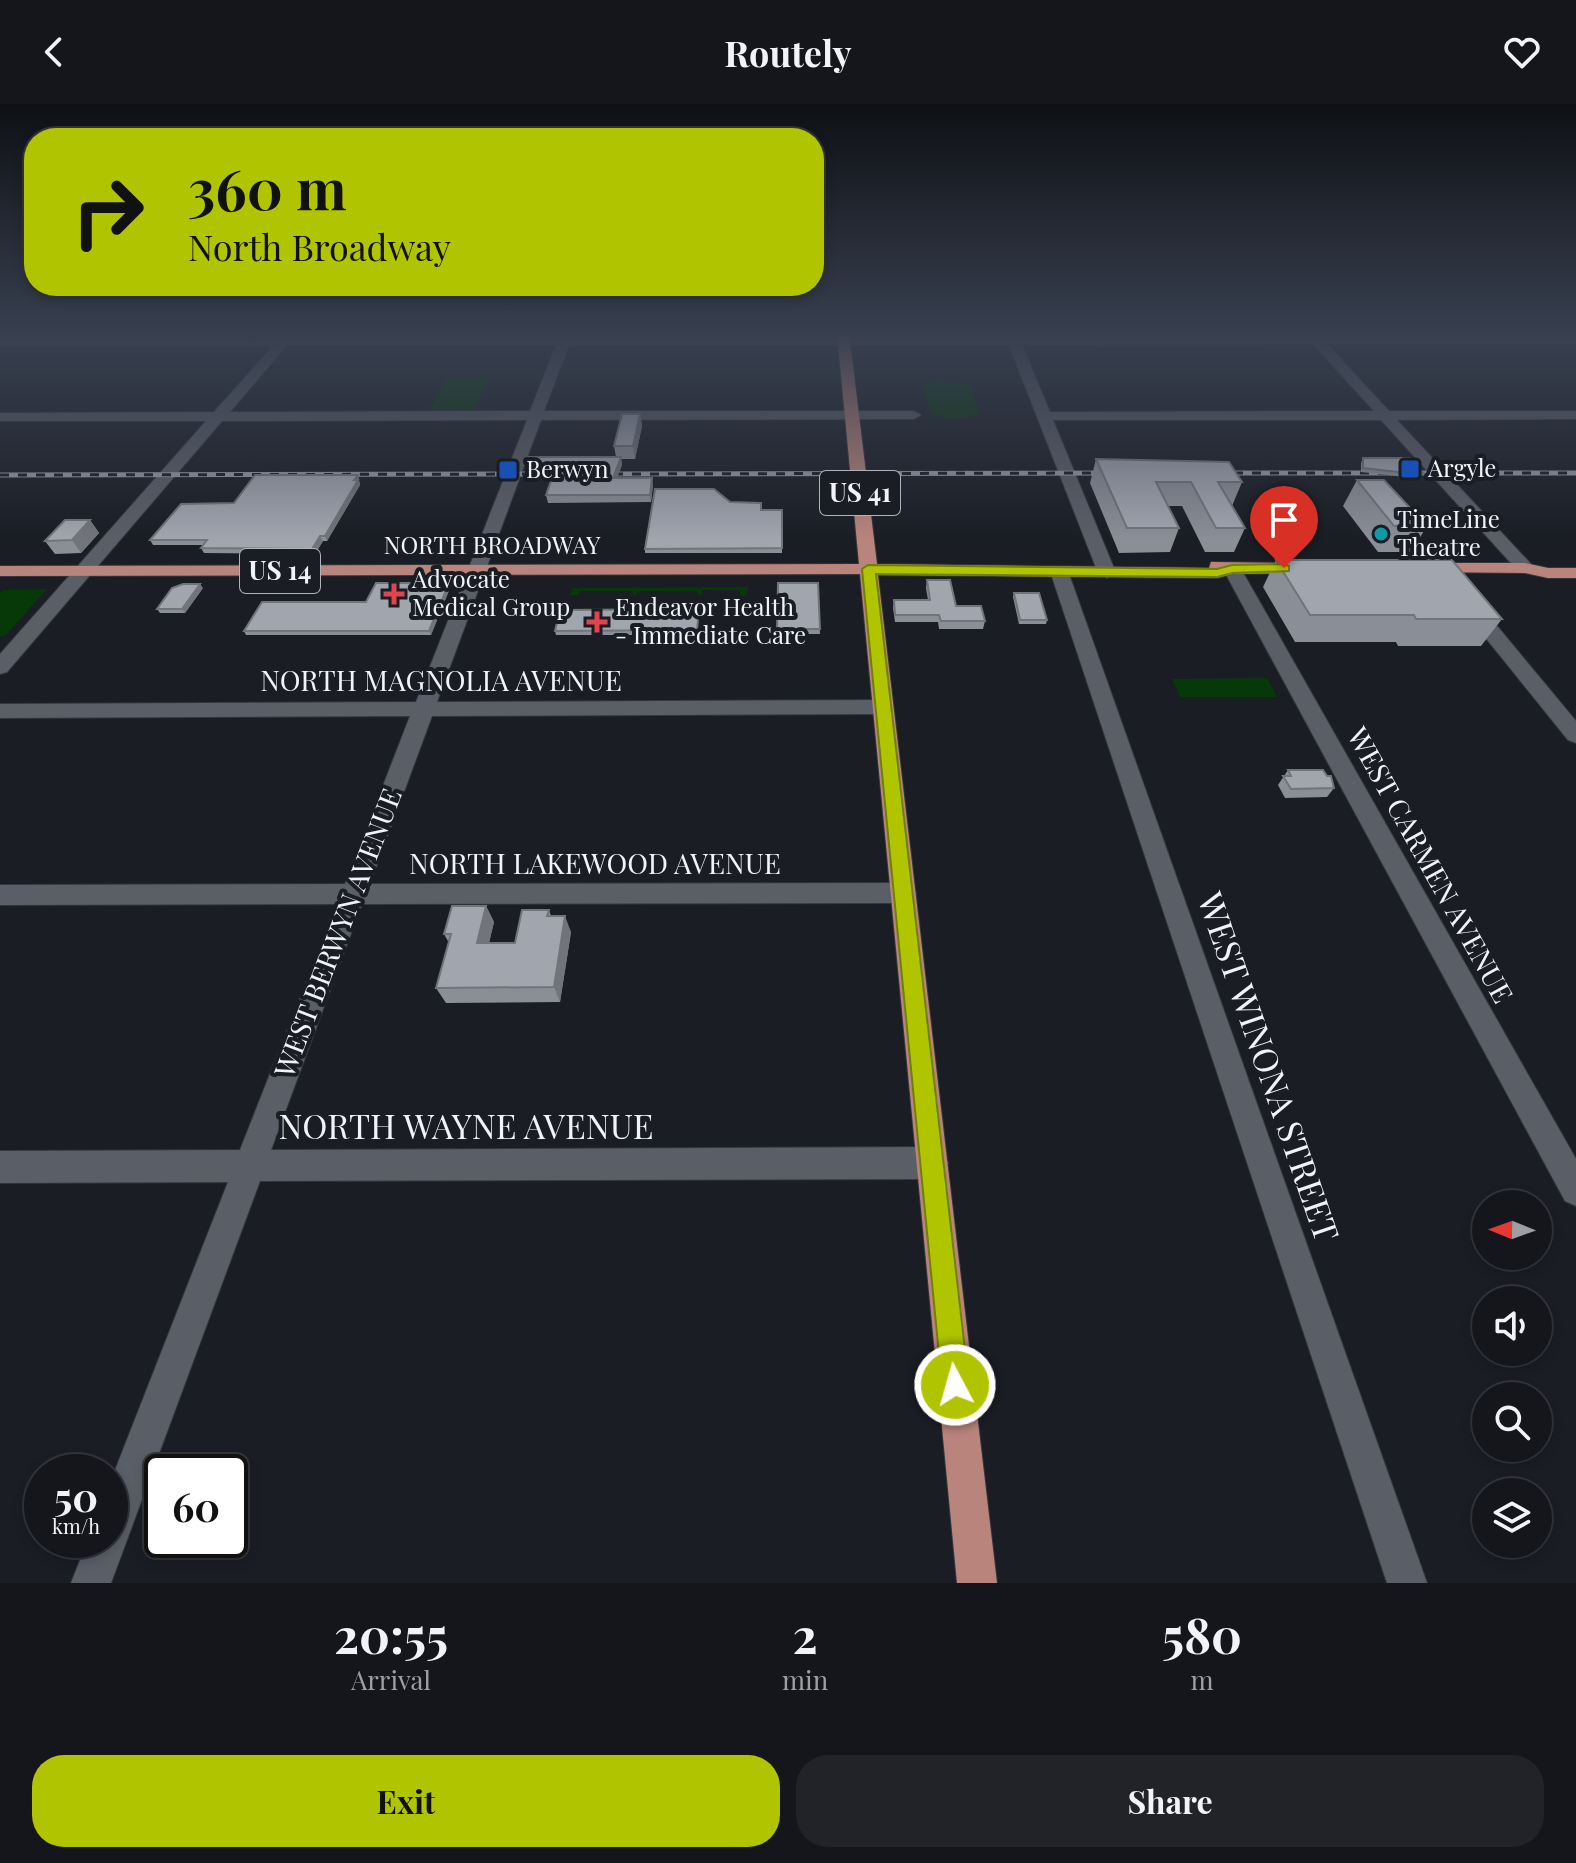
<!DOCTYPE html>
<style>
body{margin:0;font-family:"Playfair Display",serif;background:#212328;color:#f1f3f6;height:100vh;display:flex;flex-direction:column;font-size:30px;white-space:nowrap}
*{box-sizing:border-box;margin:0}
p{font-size:26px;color:#9d9fa3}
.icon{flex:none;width:44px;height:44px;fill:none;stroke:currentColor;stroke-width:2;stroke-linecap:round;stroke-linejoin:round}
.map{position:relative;height:1479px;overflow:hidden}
.drawer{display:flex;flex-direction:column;background:#14161b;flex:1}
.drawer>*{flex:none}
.hud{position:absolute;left:24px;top:24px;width:800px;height:168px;border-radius:32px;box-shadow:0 4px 12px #0003,0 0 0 2px #33353a;background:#b0c500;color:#111;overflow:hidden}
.needle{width:52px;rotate:271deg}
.buttons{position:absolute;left:1472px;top:1086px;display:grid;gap:16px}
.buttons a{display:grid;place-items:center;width:80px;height:80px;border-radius:50%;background:#14161b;box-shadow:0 4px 12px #0003,0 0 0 2px #33353a;font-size:40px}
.speed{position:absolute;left:24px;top:1350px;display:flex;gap:16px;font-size:40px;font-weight:700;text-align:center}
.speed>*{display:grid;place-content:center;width:104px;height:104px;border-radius:50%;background:#14161b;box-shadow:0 4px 12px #0003,0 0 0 2px #33353a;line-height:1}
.speed small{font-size:20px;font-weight:400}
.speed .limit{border:4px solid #111;border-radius:12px;background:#fff;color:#111}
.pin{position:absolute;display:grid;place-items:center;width:68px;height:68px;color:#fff;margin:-82px -34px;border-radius:50% 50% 50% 0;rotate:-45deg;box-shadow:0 0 8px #0007}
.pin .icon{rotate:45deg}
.me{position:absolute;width:88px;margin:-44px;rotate:354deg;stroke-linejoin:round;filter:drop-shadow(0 0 6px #0008)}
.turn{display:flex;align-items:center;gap:28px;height:168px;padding:0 32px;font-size:36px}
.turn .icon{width:104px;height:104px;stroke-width:2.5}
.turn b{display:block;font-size:56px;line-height:68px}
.eta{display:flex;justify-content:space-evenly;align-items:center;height:136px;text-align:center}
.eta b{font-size:48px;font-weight:700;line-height:56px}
.action{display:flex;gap:16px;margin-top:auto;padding:16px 32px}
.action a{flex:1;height:92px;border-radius:32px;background:#b0c500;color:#111;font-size:32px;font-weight:700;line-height:92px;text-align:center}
.action a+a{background:#212328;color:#f1f3f6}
header{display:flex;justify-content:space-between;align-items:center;height:104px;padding:0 32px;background:#14161b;font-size:36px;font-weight:700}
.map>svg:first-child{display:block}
.green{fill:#063808}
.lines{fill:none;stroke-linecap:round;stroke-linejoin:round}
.minor-casing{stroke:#34373c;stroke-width:2}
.major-casing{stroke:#34373c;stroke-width:2}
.minor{fill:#5a5e67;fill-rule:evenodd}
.major{fill:#b9847c;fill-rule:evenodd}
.rail-casing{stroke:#999ca2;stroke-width:5}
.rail{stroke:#1a1d24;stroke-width:3;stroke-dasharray:9;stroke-linecap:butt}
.wall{fill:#8a8e96}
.shaded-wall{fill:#71747a}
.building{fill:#a1a5ae;stroke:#71747a;stroke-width:2}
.route{fill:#b0c500;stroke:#728000;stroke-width:2}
.transit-dot{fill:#1a4fb4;stroke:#1a1d24;stroke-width:3}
.culture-dot{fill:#0f9aa8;stroke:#1a1d24;stroke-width:3}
.health-dot{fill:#e0444e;stroke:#1a1d24;stroke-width:3}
.labels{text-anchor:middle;stroke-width:8;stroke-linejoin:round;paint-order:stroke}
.far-poi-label{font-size:24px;fill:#f0f3f8;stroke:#1a1d24;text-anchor:start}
.far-street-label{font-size:24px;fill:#f0f3f8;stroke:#1a1d24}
.shield{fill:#1a1d24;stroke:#b0b3b8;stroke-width:2}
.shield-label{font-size:26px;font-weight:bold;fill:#f0f3f8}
.street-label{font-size:28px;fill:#f0f3f8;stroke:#1a1d24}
.near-street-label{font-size:34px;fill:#f0f3f8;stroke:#1a1d24}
</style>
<header><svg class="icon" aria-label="back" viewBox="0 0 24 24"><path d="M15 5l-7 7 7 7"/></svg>Routely<svg class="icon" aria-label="heart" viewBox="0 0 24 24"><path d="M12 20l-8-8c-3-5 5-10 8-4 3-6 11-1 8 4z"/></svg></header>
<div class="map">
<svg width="1576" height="1479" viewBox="0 0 1576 1479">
<rect width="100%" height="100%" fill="#1a1d24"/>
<g class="green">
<polygon points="447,274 490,274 474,305 430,305"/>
<path d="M931 277 968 280 972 284 979 310C965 317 944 316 931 309L924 284Z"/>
<polygon points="749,483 745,492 741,492 739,486 702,486 701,492 696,487 639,487 634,492 632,487 580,487 578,491 570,491 573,484"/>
<polygon points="47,485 5,532 0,532 0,489 3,486"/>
<polygon points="1267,574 1277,593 1180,593 1172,575"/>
</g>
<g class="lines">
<g class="minor-casing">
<g id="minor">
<path d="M284 229H294L293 234 559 233 561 229H573L572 233H1006L1005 229H1017L1019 233H1307V229H1317L1320 232H1576V240H1327L1389 307H1576V315L1397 316 1531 460 1534 464 1531 468H1519L1381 316H1053L1116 469 1107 474 1098 469 1009 241H569L544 307H914L921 311 914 315 541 316 437 598 883 596 890 598 893 603 890 608 883 610 432 612 370 780 903 779 912 782 916 789 912 796 903 799 362 800 271 1046 932 1043 943 1048 948 1059 943 1070 932 1075 260 1077 111 1479H71L88 1436H110V1379L228 1078 0 1079V1047L240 1046 337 800 0 801V781L345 780 410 612 0 614V600L416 598 527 316 222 317 7 568 0 570V550L206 317H0V309L214 308 273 242H0V234H280ZM1313 240 1374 307 1050 308 1022 241ZM287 241H556L530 307 230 308Z"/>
<polygon points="1232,460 1241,465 1576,1055 1576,1102 1565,1097 1223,465"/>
<polygon points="1060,465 1069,470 1427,1479 1387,1479 1051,470"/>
<polygon points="1471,497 1478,499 1576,617 1576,639 1568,636 1464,507 1462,503 1464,499"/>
</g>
</g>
<g class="major-casing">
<g id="major">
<polygon points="837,229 849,229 877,460 1209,464 1211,458 1304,459 1313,464 1304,469 1232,470 1217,474 878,471 997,1479 957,1479 860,470 0,472 0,462 859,460"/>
<polygon points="1429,459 1525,459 1548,464 1576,464 1576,474 1548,474 1525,469 1423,468 1420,464 1423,460"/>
</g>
</g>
<use href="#minor" class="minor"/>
<use href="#major" class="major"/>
<g class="rail-casing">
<g id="rail">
<polyline points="1216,369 1576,369"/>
<polyline points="596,370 1116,369"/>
<polyline points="0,371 556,370"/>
</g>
</g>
<use href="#rail" class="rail"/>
</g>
<g class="wall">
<polygon points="640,310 642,322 635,355 621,355 622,361 617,374 653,381 651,398 548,399 546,391 552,376 537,376 535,366 531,360 529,353 616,353 614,342"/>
<polygon points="1363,354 1423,369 1420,373 1405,373 1361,368 1361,359"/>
<polygon points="1096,355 1242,378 1232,402 1245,424 1234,448 1205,448 1182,402 1168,402 1179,424 1170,448 1119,449 1090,379"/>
<polygon points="358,371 360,381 327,437 323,437 315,450 204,449 201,444 203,441 153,441 150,436 234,399"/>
<polygon points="1357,376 1427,422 1411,448 1378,448 1343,402"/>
<polygon points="730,398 762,406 782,406 782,449 645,449 645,445"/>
<polygon points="90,416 99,429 81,449 55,450 45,437"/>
<polygon points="1276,456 1502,515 1481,542 1398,542 1396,538 1295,538 1263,483"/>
<polygon points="927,476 956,502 985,517 983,525 939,525 938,518 895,518 893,504 894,496 928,496 926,484"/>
<polygon points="449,479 450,484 431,531 246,531 244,527"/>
<polygon points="778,479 818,479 820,530 777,530"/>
<polygon points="203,484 185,509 160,509 157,505"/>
<polygon points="1014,489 1047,516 1046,520 1019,520 1013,493"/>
<polygon points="699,505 697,531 556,531 555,527"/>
<polygon points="1288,666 1334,684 1327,693 1285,694 1278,681"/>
<polygon points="486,802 494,818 489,839 515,839 549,806 551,812 571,828 560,898 446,899 436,884 449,839 444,830"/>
</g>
<g class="shaded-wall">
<polygon points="640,310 642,322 635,355 633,342"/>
<polygon points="621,353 622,361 614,381 613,374"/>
<polygon points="358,371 360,381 327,437 325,432"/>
<polygon points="652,374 653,381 651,398 650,391"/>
<polygon points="90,416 99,429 81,449 72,436"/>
<polygon points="320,432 323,437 315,450 312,445"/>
<polygon points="449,479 450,484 431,531 429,527"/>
<polygon points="200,480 203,484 185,509 182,505"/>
<polygon points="486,802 494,818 485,855 477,839"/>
<polygon points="565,812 571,828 560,898 554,883"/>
</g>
<g class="building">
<polygon points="622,310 640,310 633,342 614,342"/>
<polygon points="529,353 621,353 613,374 652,374 650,391 546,391 554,368 535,368 535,361"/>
<polygon points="1363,354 1410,354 1423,369 1407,369 1363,364"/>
<polygon points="1096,355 1229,358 1242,378 1218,378 1245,424 1216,424 1191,378 1156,378 1179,424 1127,424"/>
<polygon points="255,371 358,371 354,376 358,376 325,432 320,432 312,445 201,444 207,436 150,436 181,400 234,399"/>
<polygon points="1357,376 1384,376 1427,422 1394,422"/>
<polygon points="655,385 714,385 730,398 761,399 761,406 782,406 782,444 645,445"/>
<polygon points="65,416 90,416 72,436 45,437"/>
<polygon points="1276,456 1452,456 1502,515 1416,515 1414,511 1310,511"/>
<polygon points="927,476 950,476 956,502 981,502 985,517 941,517 939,511 895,511 894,496 930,496"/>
<polygon points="376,479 449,479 429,527 244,527 262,498 366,498"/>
<polygon points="778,479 818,479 820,525 777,525"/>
<polygon points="183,480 200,480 182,505 157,505 172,484"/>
<polygon points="1014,489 1039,489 1047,516 1020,516"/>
<polygon points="699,505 697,526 555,527 560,506"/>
<polygon points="1288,666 1323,666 1327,672 1331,672 1334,684 1291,685 1283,672 1291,672"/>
<polygon points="452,802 486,802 477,839 515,839 522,806 549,806 547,812 565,812 554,883 436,884 451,830 444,830"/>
</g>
<linearGradient id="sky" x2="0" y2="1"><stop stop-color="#0e1014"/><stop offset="0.53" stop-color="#384050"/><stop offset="1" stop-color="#384050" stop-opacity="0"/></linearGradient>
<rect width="1576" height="436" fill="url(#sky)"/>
<polygon class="route" points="1284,460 1289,462 1289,467 1232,469 1217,473 876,470 969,1281 965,1291 955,1295 946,1291 942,1281 862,465 868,461 1217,465 1232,461"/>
<g class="transit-dot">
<rect x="1400" y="355" width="20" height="20" rx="4"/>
<rect x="498" y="356" width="20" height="20" rx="4"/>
</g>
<circle class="culture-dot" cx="1381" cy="430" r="8"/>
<g class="health-dot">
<path d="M390 478h8v8h8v8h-8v8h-8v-8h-8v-8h8z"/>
<path d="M593 506h8v8h8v8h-8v8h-8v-8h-8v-8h8z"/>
</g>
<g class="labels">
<g class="far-poi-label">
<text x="1428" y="373">Argyle</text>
<text x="526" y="374">Berwyn</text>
<text x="1397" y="424">TimeLine<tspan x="1397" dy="28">Theatre</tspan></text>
<text x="412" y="484">Advocate<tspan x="412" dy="28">Medical Group</tspan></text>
<text x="615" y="512">Endeavor Health<tspan x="615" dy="28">- Immediate Care</tspan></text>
</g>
<g class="far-street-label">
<text x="492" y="450">NORTH BROADWAY</text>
</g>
<g class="shield">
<rect x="820" y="367" width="80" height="44" rx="6"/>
<rect x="240" y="445" width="80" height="44" rx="6"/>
</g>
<g class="shield-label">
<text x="860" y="398">US 41</text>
<text x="280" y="476">US 14</text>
</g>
<g class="street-label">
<text x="441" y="587">NORTH MAGNOLIA AVENUE</text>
<text x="595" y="770">NORTH LAKEWOOD AVENUE</text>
<text transform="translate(1430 761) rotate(61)" y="10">WEST CARMEN AVENUE</text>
<text transform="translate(338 829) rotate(-69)" y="10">WEST BERWYN AVENUE</text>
</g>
<g class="near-street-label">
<text transform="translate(1268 963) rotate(71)" y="12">WEST WINONA STREET</text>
<text x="466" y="1035">NORTH WAYNE AVENUE</text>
</g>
</g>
</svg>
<div class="buttons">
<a><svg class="needle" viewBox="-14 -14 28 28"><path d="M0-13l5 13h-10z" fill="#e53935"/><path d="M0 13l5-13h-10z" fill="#9d9fa3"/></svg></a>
<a><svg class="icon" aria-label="sound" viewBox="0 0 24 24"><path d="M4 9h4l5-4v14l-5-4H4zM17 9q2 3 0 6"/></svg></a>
<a><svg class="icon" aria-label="search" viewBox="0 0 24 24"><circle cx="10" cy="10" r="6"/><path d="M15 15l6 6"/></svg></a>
<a><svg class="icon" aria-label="layers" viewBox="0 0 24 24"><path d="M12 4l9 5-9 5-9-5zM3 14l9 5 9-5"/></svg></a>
</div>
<div class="speed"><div>50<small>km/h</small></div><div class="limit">60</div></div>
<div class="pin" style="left:1284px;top:464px;background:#d93025"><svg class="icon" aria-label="arrive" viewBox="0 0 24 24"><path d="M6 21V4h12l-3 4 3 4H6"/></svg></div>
<svg class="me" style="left:955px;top:1281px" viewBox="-20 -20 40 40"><circle r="17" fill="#b0c500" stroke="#fff" stroke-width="3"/><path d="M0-11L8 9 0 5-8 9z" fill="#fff"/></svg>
<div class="hud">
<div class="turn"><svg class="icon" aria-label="right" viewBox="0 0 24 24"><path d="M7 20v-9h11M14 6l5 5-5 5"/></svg><div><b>360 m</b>North Broadway</div></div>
</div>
</div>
<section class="drawer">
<div class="eta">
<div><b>20:55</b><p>Arrival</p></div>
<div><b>2</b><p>min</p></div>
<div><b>580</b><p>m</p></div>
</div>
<div class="action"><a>Exit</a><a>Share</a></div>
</section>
